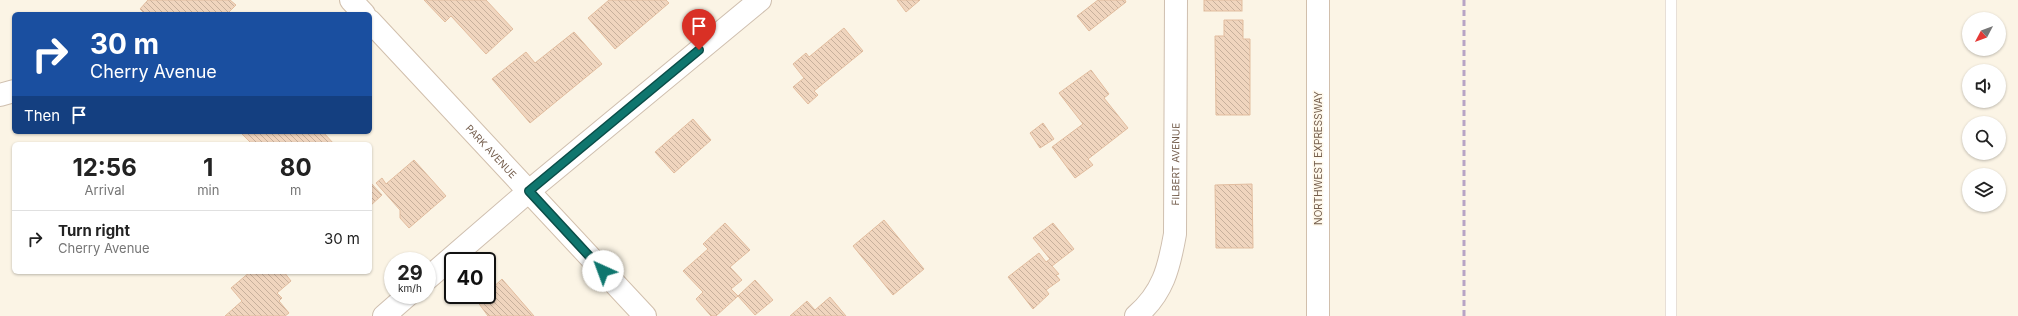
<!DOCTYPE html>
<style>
body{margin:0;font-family:Inter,sans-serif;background:#f6f6f6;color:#222;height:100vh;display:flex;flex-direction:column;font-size:15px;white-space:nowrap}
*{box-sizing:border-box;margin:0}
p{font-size:13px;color:#767676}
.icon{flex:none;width:22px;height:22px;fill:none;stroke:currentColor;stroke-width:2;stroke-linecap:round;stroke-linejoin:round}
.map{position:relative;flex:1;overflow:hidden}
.sheet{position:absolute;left:12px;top:142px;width:360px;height:132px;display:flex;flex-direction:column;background:#fff;border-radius:6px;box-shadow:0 1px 3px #0004}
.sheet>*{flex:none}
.hud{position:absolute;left:12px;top:12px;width:360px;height:122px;border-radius:6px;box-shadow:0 1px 3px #0004;background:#1a4fa0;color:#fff;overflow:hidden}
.needle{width:26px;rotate:229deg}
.fabs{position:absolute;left:1962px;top:12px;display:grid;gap:8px}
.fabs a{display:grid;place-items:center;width:44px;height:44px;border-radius:50%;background:#fff;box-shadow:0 1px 3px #0004;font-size:20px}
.speed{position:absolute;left:384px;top:252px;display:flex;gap:8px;font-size:20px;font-weight:700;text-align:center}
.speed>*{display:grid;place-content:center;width:52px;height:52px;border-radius:50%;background:#fff;box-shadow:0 1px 3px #0004;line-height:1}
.speed small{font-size:10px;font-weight:400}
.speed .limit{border:2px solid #111;border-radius:6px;background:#fff;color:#111}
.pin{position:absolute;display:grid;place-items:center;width:34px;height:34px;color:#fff;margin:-41px -17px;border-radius:50% 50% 50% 0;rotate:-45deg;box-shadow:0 0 4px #0007}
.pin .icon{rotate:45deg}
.me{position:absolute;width:44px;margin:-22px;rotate:317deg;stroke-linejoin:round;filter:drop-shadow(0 0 3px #0008)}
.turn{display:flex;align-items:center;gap:14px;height:84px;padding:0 12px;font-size:18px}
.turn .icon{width:52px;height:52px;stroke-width:2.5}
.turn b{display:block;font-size:28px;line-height:34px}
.then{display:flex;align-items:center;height:38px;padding:0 12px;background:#0003;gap:8px;font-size:15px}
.eta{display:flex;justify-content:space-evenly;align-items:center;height:68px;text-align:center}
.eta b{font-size:24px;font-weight:700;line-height:28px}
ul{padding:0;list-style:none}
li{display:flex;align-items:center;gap:12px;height:56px;padding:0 12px;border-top:1px solid #e0e0e0}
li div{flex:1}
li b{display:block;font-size:15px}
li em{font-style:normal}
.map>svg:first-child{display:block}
.building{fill:url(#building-back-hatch);stroke:#e2bd9f}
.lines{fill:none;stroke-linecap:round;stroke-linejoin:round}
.lane-casing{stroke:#cfbfaf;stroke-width:12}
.street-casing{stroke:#cfbfaf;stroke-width:24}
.secondary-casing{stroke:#d1bfac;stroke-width:24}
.lane{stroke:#fff;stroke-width:11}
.street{stroke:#fff;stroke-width:22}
.secondary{stroke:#fff;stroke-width:22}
.rail{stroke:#b8a4c5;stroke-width:3;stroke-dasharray:6 4;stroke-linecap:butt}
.route-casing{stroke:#0a4d48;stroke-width:10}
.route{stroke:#0f766e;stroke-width:7}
.labels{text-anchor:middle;stroke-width:3;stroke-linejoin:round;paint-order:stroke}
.street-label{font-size:10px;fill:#735c4b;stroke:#fef8eb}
</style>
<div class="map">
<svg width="2018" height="316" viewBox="0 0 2018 316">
<defs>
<pattern id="building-back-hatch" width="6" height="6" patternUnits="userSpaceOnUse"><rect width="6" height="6" fill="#f0d5be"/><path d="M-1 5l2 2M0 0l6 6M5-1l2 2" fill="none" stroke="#c7b09c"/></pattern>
</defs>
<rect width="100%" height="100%" fill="#fbf4e5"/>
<g class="building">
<polygon points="148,0 230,0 236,5 227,14 145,14 140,9"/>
<polygon points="424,0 486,0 513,29 486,54 451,16 445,22"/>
<polygon points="609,0 666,0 669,3 615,49 588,18"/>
<polygon points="897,0 920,0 906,12"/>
<polygon points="1098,0 1125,0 1126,2 1089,31 1077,16"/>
<rect x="1204" y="0" width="38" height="11"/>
<polygon points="1224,20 1243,20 1243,39 1250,39 1250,115 1216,115 1215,36 1224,36"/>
<polygon points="844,28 863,51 814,91 818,95 808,104 793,87 804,78 793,64 806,53 809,57"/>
<polygon points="574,32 602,64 530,123 492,79 526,52 535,63"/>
<polygon points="1091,70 1109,94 1104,98 1128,128 1088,159 1093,165 1075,178 1052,147 1083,124 1059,93"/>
<polygon points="693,119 711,140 674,173 655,152"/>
<polygon points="1043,123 1054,139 1040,148 1030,133"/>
<polygon points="240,132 323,132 334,144 252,144"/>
<polygon points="414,160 446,196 409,228 400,218 400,210 376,183 382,178 386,184"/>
<polygon points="370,182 382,195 370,206"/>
<polygon points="1252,184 1253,248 1216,248 1215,185"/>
<polygon points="884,220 924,269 893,295 853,246"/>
<polygon points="725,223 750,250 730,267 742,280 731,289 738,296 716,316 711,316 696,299 703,292 683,271 708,249 703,244"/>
<polygon points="1053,223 1074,249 1052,266 1059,274 1056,275 1060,280 1046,290 1049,294 1033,309 1008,277 1039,253 1046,262 1050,259 1033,238"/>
<polygon points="250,272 256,274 258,272 284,272 291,281 277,293 282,298 279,301 289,313 285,316 225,316 242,301 231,288"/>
<polygon points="502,279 534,316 488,316 477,301 484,295 487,295 487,293"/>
<polygon points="755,280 773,300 755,315 738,296"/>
<polygon points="830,297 846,316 790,316 807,301 815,310"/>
</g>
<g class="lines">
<g class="lane-casing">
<polyline id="lane" points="1671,0 1671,316"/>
</g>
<g class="street-casing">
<g id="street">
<polyline points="0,95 14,91"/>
<polyline points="427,279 529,191 760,0"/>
<polyline points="384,316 408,295"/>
<path id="s1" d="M1136 316C1163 293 1169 268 1175 234L1176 0"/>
</g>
</g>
<g class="secondary-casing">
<g id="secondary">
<polyline points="351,0 364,14"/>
<path id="s2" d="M370 21 645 316"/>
<polyline points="1318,316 1318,0"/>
</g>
</g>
<use href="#lane" class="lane"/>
<use href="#street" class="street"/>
<use href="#secondary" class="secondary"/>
<polyline class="rail" points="1464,0 1464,316"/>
</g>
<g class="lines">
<g class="route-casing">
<polyline id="route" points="603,271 529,191 699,50"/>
</g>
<use href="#route" class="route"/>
</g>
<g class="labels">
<g class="street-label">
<text dy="4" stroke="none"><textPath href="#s2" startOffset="178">PARK AVENUE</textPath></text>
<text transform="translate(1318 158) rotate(-90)" y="4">NORTHWEST EXPRESSWAY</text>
<text dy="4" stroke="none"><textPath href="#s1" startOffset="163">FILBERT AVENUE</textPath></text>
</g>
</g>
</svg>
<div class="fabs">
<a><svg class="needle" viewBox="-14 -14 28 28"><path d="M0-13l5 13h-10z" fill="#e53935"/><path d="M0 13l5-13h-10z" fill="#767676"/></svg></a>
<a><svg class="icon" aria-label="sound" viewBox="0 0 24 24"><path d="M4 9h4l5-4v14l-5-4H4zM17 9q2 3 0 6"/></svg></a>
<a><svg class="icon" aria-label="search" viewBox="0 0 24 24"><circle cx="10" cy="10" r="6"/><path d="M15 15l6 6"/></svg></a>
<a><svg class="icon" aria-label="layers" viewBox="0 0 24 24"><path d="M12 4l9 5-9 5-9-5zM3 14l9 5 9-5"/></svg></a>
</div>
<div class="speed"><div>29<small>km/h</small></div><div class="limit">40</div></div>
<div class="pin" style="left:699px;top:50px;background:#d93025"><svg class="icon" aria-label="arrive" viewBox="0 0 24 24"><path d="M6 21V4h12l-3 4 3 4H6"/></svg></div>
<svg class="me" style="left:603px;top:271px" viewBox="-20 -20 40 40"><circle r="19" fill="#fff"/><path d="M0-13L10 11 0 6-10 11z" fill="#0f766e"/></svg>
<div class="hud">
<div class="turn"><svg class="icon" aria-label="right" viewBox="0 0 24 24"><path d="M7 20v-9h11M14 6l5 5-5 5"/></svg><div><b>30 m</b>Cherry Avenue</div></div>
<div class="then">Then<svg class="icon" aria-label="arrive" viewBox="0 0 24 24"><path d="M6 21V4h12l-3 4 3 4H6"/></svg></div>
</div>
<section class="sheet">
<div class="eta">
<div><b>12:56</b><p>Arrival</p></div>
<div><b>1</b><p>min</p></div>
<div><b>80</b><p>m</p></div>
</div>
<ul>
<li><svg class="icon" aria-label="right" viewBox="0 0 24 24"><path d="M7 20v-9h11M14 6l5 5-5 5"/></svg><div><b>Turn right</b><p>Cherry Avenue</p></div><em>30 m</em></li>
</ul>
</section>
</div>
